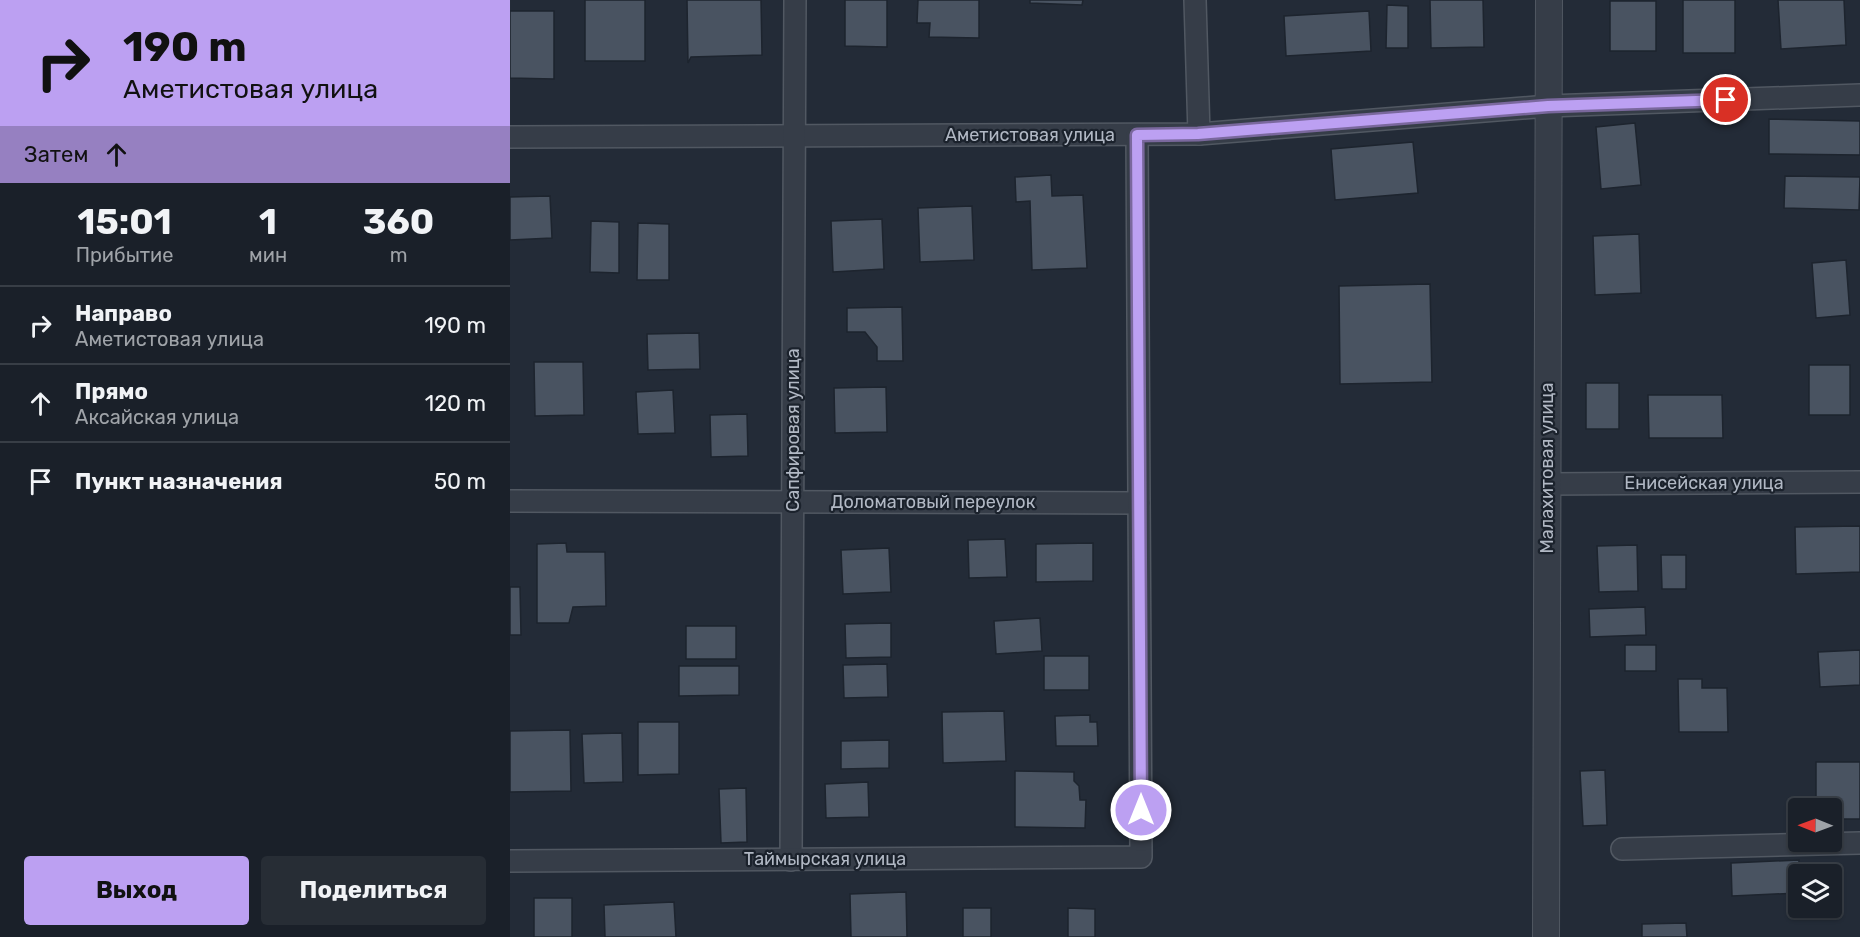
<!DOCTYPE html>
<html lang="ru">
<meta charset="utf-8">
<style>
body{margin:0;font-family:Rubik,sans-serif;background:#272d35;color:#f1f3f6;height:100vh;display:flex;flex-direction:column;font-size:22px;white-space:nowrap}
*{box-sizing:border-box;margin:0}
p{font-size:20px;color:#9fa3a8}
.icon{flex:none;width:33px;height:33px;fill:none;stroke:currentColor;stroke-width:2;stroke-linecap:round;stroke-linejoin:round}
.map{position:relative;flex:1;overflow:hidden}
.drawer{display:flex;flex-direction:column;background:#1a2029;width:510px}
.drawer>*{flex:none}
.hud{background:#bca0f2;color:#111;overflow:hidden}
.needle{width:39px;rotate:271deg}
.tools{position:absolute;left:1278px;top:798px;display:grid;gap:12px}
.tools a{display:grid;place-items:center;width:54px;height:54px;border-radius:6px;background:#1a2029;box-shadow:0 2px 4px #0004,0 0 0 2px #383e46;font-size:30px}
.pin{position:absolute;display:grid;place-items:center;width:51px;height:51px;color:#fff;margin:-26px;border:3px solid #fff;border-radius:50%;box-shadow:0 2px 6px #0007}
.me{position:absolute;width:66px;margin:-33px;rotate:0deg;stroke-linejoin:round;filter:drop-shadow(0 0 4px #0008)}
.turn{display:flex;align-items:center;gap:21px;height:126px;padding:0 24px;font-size:27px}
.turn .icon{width:78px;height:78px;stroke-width:2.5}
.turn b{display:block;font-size:42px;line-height:51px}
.then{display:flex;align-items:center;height:57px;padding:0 24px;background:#0003;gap:12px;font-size:22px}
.eta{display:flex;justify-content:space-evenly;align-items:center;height:102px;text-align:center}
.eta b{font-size:36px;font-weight:700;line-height:42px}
.cta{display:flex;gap:12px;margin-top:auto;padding:12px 24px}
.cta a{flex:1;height:69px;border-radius:6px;background:#bca0f2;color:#111;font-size:24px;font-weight:700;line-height:69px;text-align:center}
.cta a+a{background:#272d35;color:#f1f3f6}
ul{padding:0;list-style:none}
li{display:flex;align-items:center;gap:18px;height:78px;padding:0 24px;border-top:2px solid #383e46}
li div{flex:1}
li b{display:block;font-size:22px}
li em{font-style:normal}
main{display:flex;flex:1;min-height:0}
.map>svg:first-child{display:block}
.building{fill:#495361;stroke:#1d242e;stroke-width:1.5}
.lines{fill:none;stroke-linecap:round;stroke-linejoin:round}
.minor-casing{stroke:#515862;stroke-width:24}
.tertiary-casing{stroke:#515862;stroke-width:28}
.minor{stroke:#363d48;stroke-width:21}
.tertiary{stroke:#363d48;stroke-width:26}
.route-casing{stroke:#7a689d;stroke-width:15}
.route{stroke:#bca0f2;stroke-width:10}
.labels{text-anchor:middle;stroke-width:4.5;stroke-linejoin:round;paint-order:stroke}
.street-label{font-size:18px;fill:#b1b8c4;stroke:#1b222c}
</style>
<main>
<section class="drawer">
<div class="hud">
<div class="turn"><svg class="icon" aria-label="right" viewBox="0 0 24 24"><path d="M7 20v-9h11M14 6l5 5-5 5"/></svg><div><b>190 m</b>Аметистовая улица</div></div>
<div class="then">Затем<svg class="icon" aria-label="ahead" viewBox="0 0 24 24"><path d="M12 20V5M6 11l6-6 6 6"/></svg></div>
</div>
<div class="eta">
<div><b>15:01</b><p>Прибытие</p></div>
<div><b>1</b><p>мин</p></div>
<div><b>360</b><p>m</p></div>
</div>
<ul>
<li><svg class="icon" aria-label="right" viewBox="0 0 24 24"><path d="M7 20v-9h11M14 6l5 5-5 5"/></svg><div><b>Направо</b><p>Аметистовая улица</p></div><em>190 m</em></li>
<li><svg class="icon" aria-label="ahead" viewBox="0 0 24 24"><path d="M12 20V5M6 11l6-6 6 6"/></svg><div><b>Прямо</b><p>Аксайская улица</p></div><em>120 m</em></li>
<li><svg class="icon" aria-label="arrive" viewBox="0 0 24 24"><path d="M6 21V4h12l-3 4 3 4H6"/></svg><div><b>Пункт назначения</b></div><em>50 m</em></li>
</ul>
<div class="cta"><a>Выход</a><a>Поделиться</a></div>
</section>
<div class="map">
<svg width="1350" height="937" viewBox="0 0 1350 937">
<rect width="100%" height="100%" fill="#232b37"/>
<g class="building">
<rect x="75" y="0" width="60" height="61"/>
<polygon points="177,0 251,0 252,55 181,57 178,63"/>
<polygon points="335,0 377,0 377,47 335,46"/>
<polygon points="408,0 469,0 469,38 419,37 420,23 407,23"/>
<polygon points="520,0 573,0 572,5 520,3"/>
<polygon points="920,0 973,0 974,47 921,48"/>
<rect x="1173" y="0" width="52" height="53"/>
<polygon points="1268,0 1334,0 1336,45 1271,49"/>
<rect x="1100" y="1" width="46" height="50"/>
<polygon points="877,5 898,6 898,48 876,48"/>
<polygon points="0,11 44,11 44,79 0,78"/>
<polygon points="859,11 861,51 776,56 774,16"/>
<polygon points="1259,119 1350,121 1350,155 1259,154"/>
<polygon points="1125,123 1131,185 1091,189 1086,127"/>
<polygon points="903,142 908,193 825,200 821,149"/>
<polygon points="541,175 542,196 573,195 577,268 522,270 520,201 506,202 505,177"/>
<polygon points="1275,176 1350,177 1349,210 1274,208"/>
<polygon points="40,196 42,238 0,240 0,197"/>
<polygon points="462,206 464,260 410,262 408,208"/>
<polygon points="372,219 374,269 323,272 321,221"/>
<polygon points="81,221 109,222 109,273 80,272"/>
<polygon points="128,223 159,224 159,280 127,280"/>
<polygon points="1129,234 1131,293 1085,295 1083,236"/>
<polygon points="1336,260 1340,315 1306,318 1302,263"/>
<polygon points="920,284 922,382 830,384 829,286"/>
<polygon points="392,307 393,361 367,361 367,347 355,332 337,332 337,308"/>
<polygon points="189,333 190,369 138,370 137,334"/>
<polygon points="24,362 73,362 74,415 25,416"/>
<rect x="1299" y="365" width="41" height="50"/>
<rect x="1076" y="383" width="33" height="46"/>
<polygon points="376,387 377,432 325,433 324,388"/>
<polygon points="163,390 165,433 128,434 126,392"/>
<polygon points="1138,395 1212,395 1213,438 1139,438"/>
<polygon points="237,414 238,456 201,457 200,415"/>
<polygon points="1350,526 1350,572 1286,574 1285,527"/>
<polygon points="495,539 497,577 459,578 458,540"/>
<polygon points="56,543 57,552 95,552 96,606 63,607 59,623 27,623 27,544"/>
<polygon points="583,543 583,581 526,582 526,544"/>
<polygon points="1127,545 1128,591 1089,592 1087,546"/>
<polygon points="379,548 381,592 333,594 331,550"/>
<polygon points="1151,555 1176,555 1176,589 1152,589"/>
<polygon points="0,587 10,587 11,635 0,635"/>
<polygon points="1135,607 1136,635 1080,637 1079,609"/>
<polygon points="530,618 532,651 486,654 484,621"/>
<polygon points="381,623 381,657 336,658 335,624"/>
<rect x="176" y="626" width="50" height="33"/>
<rect x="1115" y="645" width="31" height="26"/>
<polygon points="1350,650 1350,685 1310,687 1308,652"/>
<rect x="534" y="656" width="45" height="34"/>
<polygon points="377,664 378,697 334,698 333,665"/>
<polygon points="169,666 229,666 229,695 169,696"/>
<polygon points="1168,679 1192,679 1192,688 1217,688 1218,732 1169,732"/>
<polygon points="494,711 496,761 433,763 432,712"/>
<polygon points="580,715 580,722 587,722 588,746 546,746 545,716"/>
<polygon points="128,722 169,722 169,774 128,775"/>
<polygon points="60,730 61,791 0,792 0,731"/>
<polygon points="112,733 113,782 74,783 72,734"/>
<polygon points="379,740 379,768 331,769 331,741"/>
<polygon points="1306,762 1350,762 1350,819 1322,819 1322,808 1306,808"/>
<polygon points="1095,770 1097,825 1073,826 1070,771"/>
<polygon points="505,771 564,772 564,781 569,786 570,800 576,800 575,828 505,827"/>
<polygon points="358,782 359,817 316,818 315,784"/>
<polygon points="236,788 237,842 211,843 209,789"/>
<polygon points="1289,860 1288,893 1222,896 1221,863"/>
<polygon points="396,892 397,937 341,937 340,894"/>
<rect x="24" y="898" width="38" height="39"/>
<polygon points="164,902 166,937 95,937 94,905"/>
<rect x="453" y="908" width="28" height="29"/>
<polygon points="558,908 585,909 585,937 558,937"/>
<polygon points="1176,923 1177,937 1132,937 1132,924"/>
</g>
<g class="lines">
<g class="minor-casing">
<g id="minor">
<polyline points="685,0 689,134"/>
<polyline points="0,137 689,134 1038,106 1350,95"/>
<polyline points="1037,484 1350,482"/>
<polyline points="0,501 629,503"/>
<polyline points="1112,849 1350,843"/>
<polyline points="281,860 285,0"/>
<polyline points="0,861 631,857 627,135"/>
</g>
</g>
<g class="tertiary-casing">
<polyline id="tertiary" points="1036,937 1039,0"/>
</g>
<use href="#minor" class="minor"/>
<use href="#tertiary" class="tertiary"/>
</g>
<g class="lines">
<g class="route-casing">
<polyline id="route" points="631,810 627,135 688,134 1038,106 1216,100"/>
</g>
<use href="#route" class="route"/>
</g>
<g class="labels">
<g class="street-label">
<text x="520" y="141">Аметистовая улица</text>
<text transform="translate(283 430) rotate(-90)" y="6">Сапфировая улица</text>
<text transform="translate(1037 468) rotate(-90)" y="6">Малахитовая улица</text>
<text x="1194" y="489">Енисейская улица</text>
<text x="423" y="508">Доломатовый переулок</text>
<text x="315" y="865">Таймырская улица</text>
</g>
</g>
</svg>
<div class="tools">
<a><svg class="needle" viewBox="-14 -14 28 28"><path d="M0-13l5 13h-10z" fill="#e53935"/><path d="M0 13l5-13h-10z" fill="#9fa3a8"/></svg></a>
<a><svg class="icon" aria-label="layers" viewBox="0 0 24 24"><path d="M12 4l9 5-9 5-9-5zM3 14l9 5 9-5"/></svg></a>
</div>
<div class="pin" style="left:1216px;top:100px;background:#d93025"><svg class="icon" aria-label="arrive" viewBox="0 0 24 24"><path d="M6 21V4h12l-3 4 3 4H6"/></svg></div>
<svg class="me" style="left:631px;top:810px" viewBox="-20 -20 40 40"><circle r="17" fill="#bca0f2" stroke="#fff" stroke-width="3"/><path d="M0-11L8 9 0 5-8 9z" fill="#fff"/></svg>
</div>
</main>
